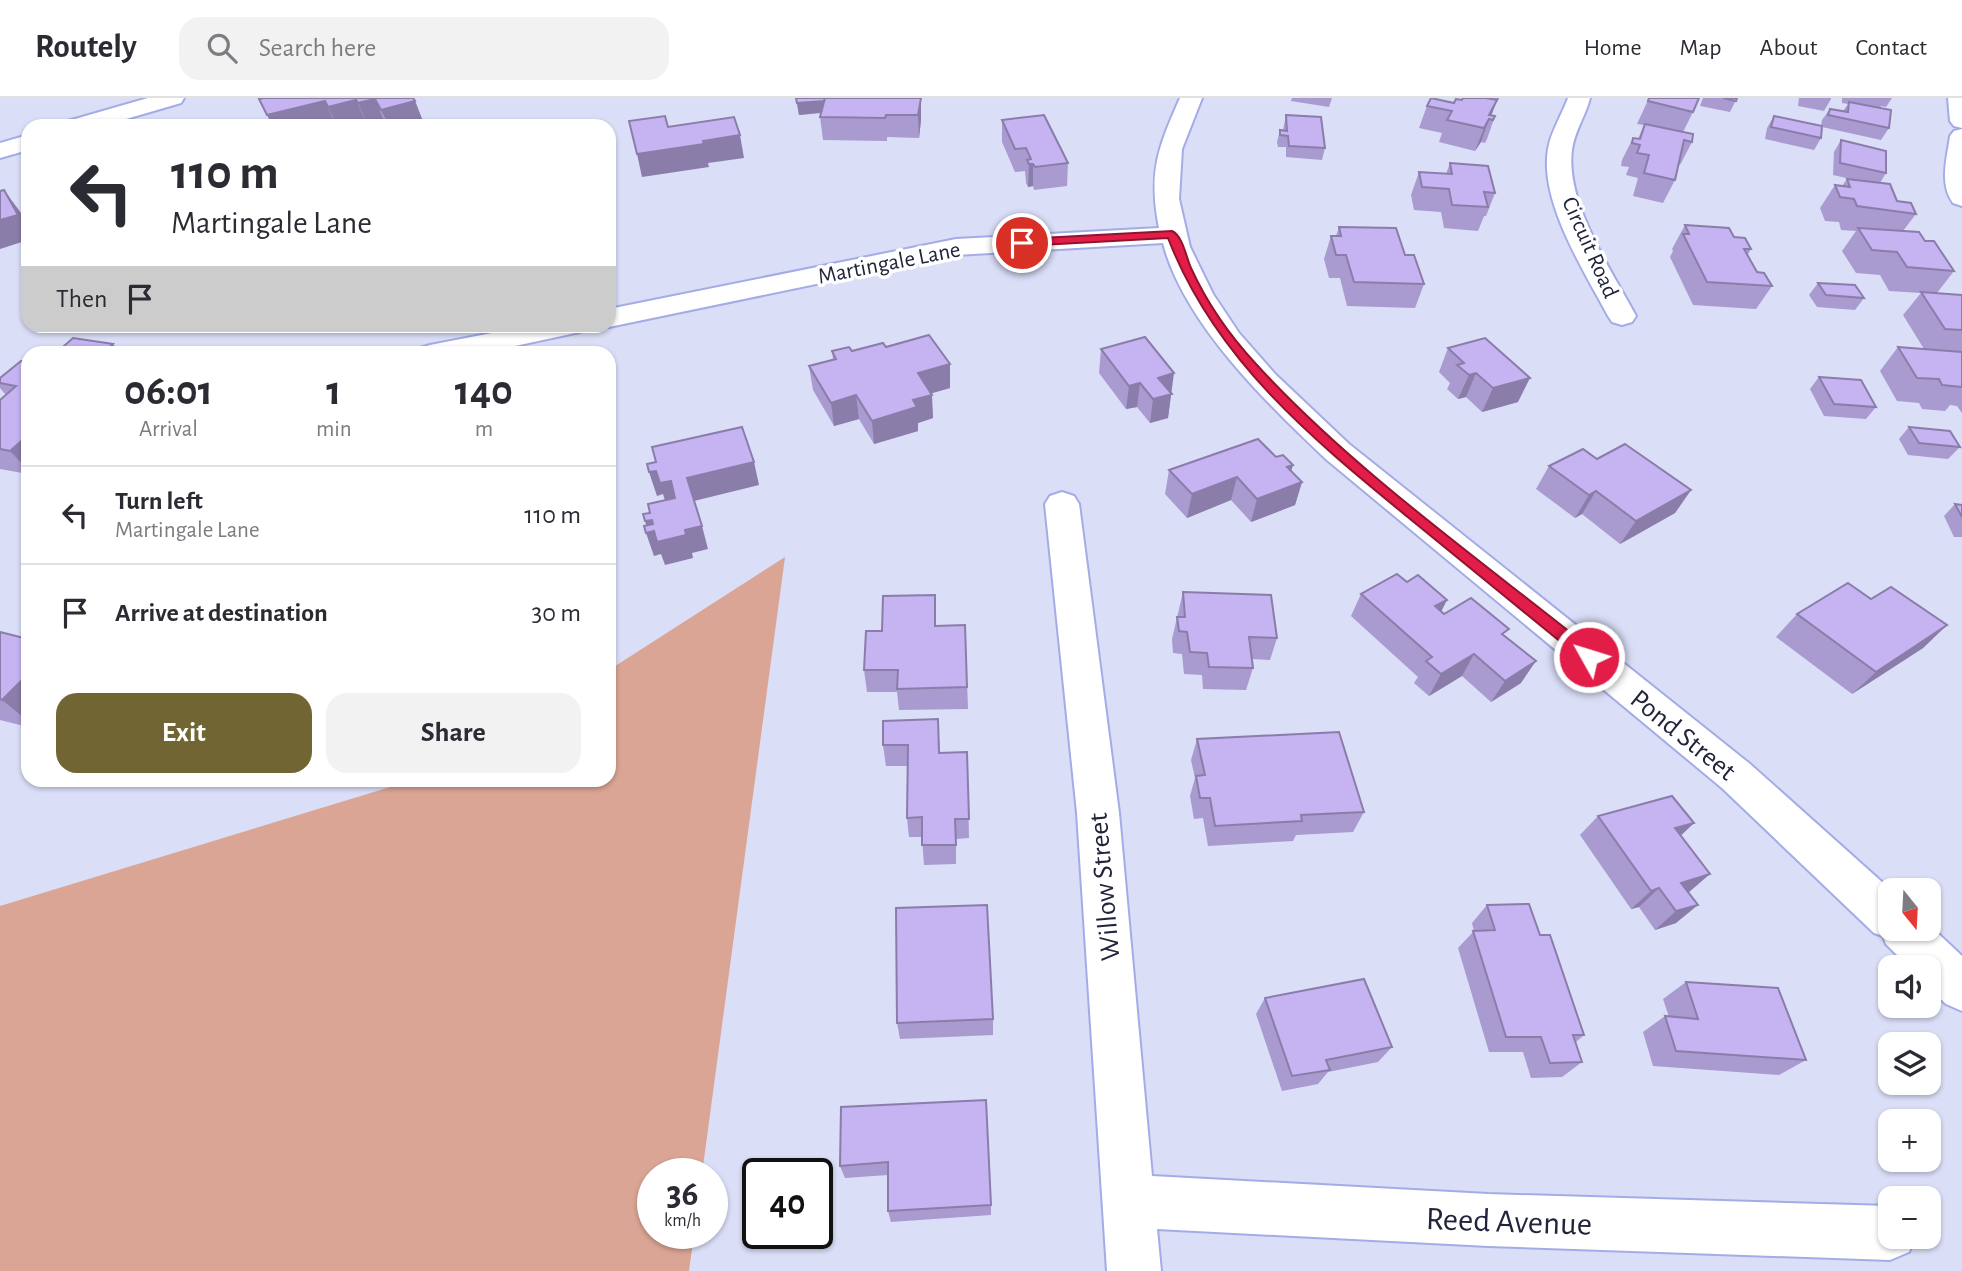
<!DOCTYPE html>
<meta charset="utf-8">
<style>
body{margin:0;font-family:"Alegreya Sans",sans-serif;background:#f2f2f3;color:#2b2b33;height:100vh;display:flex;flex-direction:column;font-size:26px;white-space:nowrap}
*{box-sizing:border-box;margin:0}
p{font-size:23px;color:#7c7c81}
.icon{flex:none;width:38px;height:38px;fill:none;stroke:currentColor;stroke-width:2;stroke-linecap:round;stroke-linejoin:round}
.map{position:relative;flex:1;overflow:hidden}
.panel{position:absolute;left:21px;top:248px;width:595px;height:441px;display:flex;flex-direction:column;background:#fff;border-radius:21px;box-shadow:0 2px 5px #0004}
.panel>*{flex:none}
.hud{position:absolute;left:21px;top:21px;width:595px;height:214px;border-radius:21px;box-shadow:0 2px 5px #0004;background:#fff;color:#2b2b33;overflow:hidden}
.needle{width:46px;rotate:162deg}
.buttons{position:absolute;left:1878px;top:780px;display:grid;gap:14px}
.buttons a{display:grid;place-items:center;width:63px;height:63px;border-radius:14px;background:#fff;box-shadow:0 2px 5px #0004;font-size:35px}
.speed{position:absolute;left:637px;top:1060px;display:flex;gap:14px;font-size:35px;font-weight:700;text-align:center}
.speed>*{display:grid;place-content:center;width:91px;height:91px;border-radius:50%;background:#fff;box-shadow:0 2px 5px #0004;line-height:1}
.speed small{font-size:18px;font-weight:400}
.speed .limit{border:4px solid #111;border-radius:10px;background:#fff;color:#111}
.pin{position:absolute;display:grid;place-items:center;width:60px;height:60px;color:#fff;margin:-30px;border:4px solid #fff;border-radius:50%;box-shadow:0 2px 7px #0007}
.me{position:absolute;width:77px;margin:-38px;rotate:309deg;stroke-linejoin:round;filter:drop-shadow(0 0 5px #0008)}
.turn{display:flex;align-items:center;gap:24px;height:147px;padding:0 35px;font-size:32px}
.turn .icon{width:91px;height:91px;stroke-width:2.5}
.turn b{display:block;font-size:49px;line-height:60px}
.then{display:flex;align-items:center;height:66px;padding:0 35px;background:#0003;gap:14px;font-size:26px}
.eta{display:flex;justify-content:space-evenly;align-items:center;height:119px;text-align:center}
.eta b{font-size:42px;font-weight:600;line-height:49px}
.button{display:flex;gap:14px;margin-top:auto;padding:14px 35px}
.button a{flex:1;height:80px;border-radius:21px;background:#716633;color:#fff;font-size:28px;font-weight:600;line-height:80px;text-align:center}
.button a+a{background:#f2f2f3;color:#2b2b33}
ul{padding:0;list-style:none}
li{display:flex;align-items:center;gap:21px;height:98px;padding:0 35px;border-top:2px solid #e1e1e2}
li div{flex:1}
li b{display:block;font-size:26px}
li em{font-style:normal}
header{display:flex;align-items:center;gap:42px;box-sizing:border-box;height:98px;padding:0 35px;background:#fff;border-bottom:2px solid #e1e1e2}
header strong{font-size:33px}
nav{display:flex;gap:38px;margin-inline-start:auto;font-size:24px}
.search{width:490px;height:63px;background:#f2f2f3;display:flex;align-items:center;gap:18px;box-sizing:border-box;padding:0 24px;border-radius:21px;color:#7c7c81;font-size:26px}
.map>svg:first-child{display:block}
.green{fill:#daa594}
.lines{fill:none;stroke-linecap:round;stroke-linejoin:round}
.minor-casing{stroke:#a4ace6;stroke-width:4}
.minor{fill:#fff;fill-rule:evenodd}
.wall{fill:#a99ad0}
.shaded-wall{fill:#8a7da9}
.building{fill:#c5b3f2;stroke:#8a7da9;stroke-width:2}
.route{fill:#e11d48;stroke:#92132f;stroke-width:2}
.labels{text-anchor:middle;stroke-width:7;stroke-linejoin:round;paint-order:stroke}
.far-street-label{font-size:23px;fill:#21243a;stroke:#fff}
.street-label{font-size:28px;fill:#21243a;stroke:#fff}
.near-street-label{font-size:33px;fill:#21243a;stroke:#fff}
</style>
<header>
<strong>Routely</strong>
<div class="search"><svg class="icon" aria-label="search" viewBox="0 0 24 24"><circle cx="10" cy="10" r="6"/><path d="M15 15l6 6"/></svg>Search here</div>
<nav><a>Home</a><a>Map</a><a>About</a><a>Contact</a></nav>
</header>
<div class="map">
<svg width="1962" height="1173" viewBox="0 0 1962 1173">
<rect width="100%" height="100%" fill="#dadef7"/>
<polygon class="green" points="785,459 702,1076 653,1076 653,1136 694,1136 689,1173 0,1173 0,808 410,683 609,682 609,572"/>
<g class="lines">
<g class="minor-casing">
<g id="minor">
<polygon points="148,0 184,0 181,5 102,28 64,28 68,23"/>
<path d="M1180 0H1202L1182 51 1179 101 1190 149 1213 196 1239 235 1275 276 1349 346 1750 666 1892 793 1890 831H1928V826L1962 858V913L1946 906 1928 889V870H1910L1886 846 1883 838 1874 835 1722 690 1327 362C1268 306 1184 226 1163 145L956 157 609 229 604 228H609V211L956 141 1159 130C1148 74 1158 50 1180 0Z"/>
<path d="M1568 0H1590C1586 17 1574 34 1572 52 1565 105 1612 173 1636 218L1632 224 1622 227 1612 224 1608 218C1584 173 1539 103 1548 51 1551 33 1562 17 1568 0Z"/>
<polygon points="1948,0 1962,0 1962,30 1954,28 1950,23"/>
<path d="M1962 31V108L1953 105C1939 86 1947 60 1950 38L1954 33Z"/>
<polygon points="28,37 28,52 0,60 0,45"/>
<polygon points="528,228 584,228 580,234 477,256 415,256 420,250 430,247"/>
<polygon points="1062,394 1074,398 1079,406 1119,715 1152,1078 1488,1096 1890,1108 1890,1139 1915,1139 1909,1154 1890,1162 1488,1148 1157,1131 1161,1173 1107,1173 1077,715 1045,406 1050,398"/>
</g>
</g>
<use href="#minor" class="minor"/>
</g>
<g class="wall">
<polygon points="796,0 921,0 921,22 919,40 887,39 887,43 823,42 820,19 822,15 799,17"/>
<polygon points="1292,0 1332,0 1329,9 1291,3"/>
<polygon points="1463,0 1499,0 1496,5 1491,17 1495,18 1487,41 1485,45 1481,44 1475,53 1439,44 1442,35 1419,30 1427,8 1454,5 1462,2"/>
<polygon points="1649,0 1693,14 1683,34 1692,44 1680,67 1678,66 1675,82 1663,105 1633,98 1638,80 1626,77 1629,69 1621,68 1622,62 1633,40 1638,41 1644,27 1637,26"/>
<polygon points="1703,0 1737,0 1730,14 1700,8"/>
<polygon points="1799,0 1831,0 1831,1 1824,13 1798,8"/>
<polygon points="1842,0 1892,0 1886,9 1881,8 1880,10 1889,30 1881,42 1822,29 1821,40 1814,52 1765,41 1767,30 1774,18 1821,28 1822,22 1830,11 1843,13 1848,6 1842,5"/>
<polygon points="259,1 415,3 424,26 415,28 387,28 384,23 368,27 366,24 351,28 336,28 335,26 326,28 273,28"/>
<polygon points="1286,17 1325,50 1322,62 1286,59 1286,49 1278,49 1277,44 1280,32 1283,32"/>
<polygon points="1002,22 1068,65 1067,88 1034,92 1033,88 1028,89 1026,85 1025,73 1015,74 1002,44"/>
<polygon points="1841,42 1886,75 1880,85 1897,103 1916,116 1903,133 1925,143 1954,173 1937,195 1962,197 1962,315 1957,308 1950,307 1945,313 1922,311 1919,305 1897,303 1880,273 1898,249 1924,251 1903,217 1921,195 1889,193 1880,177 1856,175 1842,153 1856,133 1841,132 1839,124 1825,123 1820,110 1835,87 1842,88 1847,81 1855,82 1833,77 1834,54"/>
<polygon points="1450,65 1495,95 1486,118 1484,118 1478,133 1444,130 1441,114 1414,112 1411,97 1419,74 1446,76"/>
<polygon points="1685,127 1734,139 1751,151 1747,158 1757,174 1772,188 1756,211 1693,207 1670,159 1673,153 1672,151"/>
<polygon points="1339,129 1405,157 1424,186 1415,210 1347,208 1340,180 1329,180 1324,161 1331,138 1336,138"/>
<polygon points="1818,185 1864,200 1855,212 1817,209 1809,197"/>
<polygon points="886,249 950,266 950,290 931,295 933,320 918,325 918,333 874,346 859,321 834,328 813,292 809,268 833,262 832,253 852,253"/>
<polygon points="1448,250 1518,304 1482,314 1466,299 1458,301 1447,291 1450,285 1439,274"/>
<polygon points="1101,251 1171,295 1168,320 1150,325 1137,309 1126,311 1099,275"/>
<polygon points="28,263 28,376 0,371 0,302 6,297 0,290 0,280"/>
<polygon points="1819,279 1876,309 1866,321 1824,318 1810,291"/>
<polygon points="1909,329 1960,349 1948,361 1908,357 1899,341"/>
<polygon points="1597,361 1691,392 1675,415 1620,446 1582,416 1575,420 1536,391 1549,368"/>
<polygon points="1169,372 1291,373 1302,384 1295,407 1251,424 1231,402 1187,420 1165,396"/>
<polygon points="1955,406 1962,407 1962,439 1954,439 1944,418"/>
<polygon points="1183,494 1277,540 1270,562 1252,561 1253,570 1246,592 1203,591 1202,577 1184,576 1182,556 1173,555 1172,541"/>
<polygon points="1361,496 1441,514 1444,516 1505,538 1521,585 1491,604 1462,578 1429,598 1414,585 1418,579 1351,518"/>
<polygon points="1871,501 1947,527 1923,550 1852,596 1776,539 1797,516"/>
<polygon points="965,527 968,611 899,612 897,594 867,594 864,572 936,528"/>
<polygon points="0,534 28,541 28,629 0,622"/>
<polygon points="938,621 940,655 967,654 969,740 956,741 956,766 924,767 922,739 909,739 907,720 908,668 886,668 883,647"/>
<polygon points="1197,641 1364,714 1353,734 1296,737 1293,743 1208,748 1203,720 1194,721 1190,698 1195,680 1191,662"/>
<polygon points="1598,718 1694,725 1680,738 1689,795 1676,825 1655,832 1639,809 1631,811 1580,737"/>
<polygon points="1487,807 1540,837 1584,937 1576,944 1582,964 1562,979 1531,980 1523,954 1489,954 1458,850 1474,833 1472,825"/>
<polygon points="1686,884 1806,962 1779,977 1653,968 1643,934 1665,918 1669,919 1663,901"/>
<polygon points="1265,900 1392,949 1378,964 1328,974 1318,986 1282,993 1256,916"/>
<polygon points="993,921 993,937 900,941 897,925"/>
<polygon points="841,1009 991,1107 991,1117 891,1124 888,1113 888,1077 845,1080 840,1068"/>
</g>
<g class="shaded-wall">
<polygon points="921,0 921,22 919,40 918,17"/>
<polygon points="1497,0 1499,0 1496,5 1490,21 1489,21 1481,44 1475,53 1484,30"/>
<polygon points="375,1 384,23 368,27 358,5"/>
<polygon points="356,2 366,24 351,28 337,28 328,9"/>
<polygon points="325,3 335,26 326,28 273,28 267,17"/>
<polygon points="415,3 424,26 415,28 389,28 381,12"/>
<polygon points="825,3 826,14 799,17 797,5"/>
<polygon points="740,37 744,60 708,65 709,69 642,79 637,56 703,43"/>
<polygon points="1029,66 1033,66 1033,88 1028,89"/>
<polygon points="4,92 21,115 28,127 28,142 0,151 0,122"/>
<polygon points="113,246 120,256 102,256"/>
<polygon points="950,266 950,290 919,299 918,275"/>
<polygon points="1174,275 1168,320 1150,325 1153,301 1158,280"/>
<polygon points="1476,275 1466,299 1458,301 1469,277"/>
<polygon points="1530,280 1518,304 1482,314 1493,290"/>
<polygon points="1140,285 1137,309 1126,311 1129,288"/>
<polygon points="856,297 859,321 834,328 831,305"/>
<polygon points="932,297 933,320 918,325 918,333 874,346 872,323 913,302"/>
<polygon points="28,337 28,372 10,353"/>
<polygon points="754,364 759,387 694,403 687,380"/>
<polygon points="1293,367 1286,390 1302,384 1295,407 1251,424 1257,401 1287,369"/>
<polygon points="656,373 671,383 678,406 667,409 663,396 657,398 649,374"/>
<polygon points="1237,379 1231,402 1187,420 1192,396"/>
<polygon points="1691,392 1675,415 1620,446 1636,423"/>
<polygon points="1596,393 1582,416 1575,420 1589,397"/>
<polygon points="652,422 685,432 702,428 708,451 692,455 693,460 665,467 661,456 654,458 646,435 648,434 645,423"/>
<polygon points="1447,502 1436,524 1435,508"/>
<polygon points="1947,527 1923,550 1852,596 1876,574"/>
<polygon points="1474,556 1462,578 1429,598 1441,576"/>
<polygon points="1536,563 1521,585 1491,604 1505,583"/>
<polygon points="28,576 28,623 2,602"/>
<polygon points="1694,725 1673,745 1675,730"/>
<polygon points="1710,776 1688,795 1681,785"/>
<polygon points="1659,790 1639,809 1631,811 1651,793"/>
<polygon points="1698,807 1676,825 1655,832 1676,813"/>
</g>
<g class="building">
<polygon points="264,0 413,0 415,3 381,12 375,1 358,5 356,2 328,9 325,3 267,17 259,1"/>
<polygon points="796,0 824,0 825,3 797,5"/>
<polygon points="825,0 921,0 918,17 886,17 885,20 820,19"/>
<polygon points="1431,0 1454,5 1456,1 1462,2 1463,0 1486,0 1497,2 1489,17 1495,18 1493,22 1489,21 1484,30 1447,22 1452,13 1427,8"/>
<polygon points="1649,0 1699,0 1693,14 1648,3"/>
<polygon points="1723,0 1737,0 1736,3"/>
<polygon points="1849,4 1891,12 1889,30 1828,17 1830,11 1848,14"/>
<polygon points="1044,17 1068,65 1035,69 1033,66 1029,66 1027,62 1031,61 1026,50 1015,51 1002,22"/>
<polygon points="1286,17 1321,19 1325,50 1289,48 1288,38 1280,37 1280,32 1287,33"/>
<polygon points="665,18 668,29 734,19 740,37 703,43 704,46 637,56 629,23"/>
<polygon points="1774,18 1822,28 1821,40 1771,29"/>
<polygon points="1645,26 1693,36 1692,44 1684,42 1675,82 1644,75 1649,57 1637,55 1640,47 1632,45 1633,40 1640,41"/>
<polygon points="1841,42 1886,53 1886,75 1840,65"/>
<polygon points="1450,65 1488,68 1495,95 1484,94 1488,109 1452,107 1449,91 1422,89 1419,74 1452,76"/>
<polygon points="1847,81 1890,86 1897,103 1911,105 1916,116 1857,108 1854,101 1840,99 1835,87 1850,89"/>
<polygon points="4,92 18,117 0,122 0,93"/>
<polygon points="1685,127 1729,130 1734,139 1745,140 1751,151 1744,151 1757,174 1764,175 1772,188 1707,184 1683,136 1689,136"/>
<polygon points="1339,129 1396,130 1405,157 1414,157 1424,186 1354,184 1346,157 1336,157 1331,138 1341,138"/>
<polygon points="1858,130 1919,134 1925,143 1934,143 1954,173 1907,169 1897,154 1872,152"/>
<polygon points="1818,185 1855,187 1864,200 1826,197"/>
<polygon points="1921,194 1962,197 1962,232 1945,231"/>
<polygon points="929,237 950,266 918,275 932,297 913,302 917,309 872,323 856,297 831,305 809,268 836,261 832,253 849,249 852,253 883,245 886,249"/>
<polygon points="1145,239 1174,275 1158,280 1172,296 1153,301 1140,285 1129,288 1101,251"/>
<polygon points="73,240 113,246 102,256 55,256"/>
<polygon points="1485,240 1530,280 1493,290 1476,275 1469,277 1457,267 1464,265 1448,250"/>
<polygon points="1898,249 1962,254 1962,289 1942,287 1939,281 1917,280"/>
<polygon points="21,263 28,263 28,337 10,353 0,351 0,302 16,288 0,285 0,280"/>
<polygon points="1819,279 1861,282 1876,309 1834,306"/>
<polygon points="742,329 754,364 687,380 702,428 685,432 686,437 657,444 654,433 646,435 644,428 653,426 652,422 645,423 643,416 650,415 648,406 675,400 671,383 660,385 656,373 649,374 647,366 656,364 652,349"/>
<polygon points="1909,329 1950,333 1960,349 1919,345"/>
<polygon points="1258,341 1276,359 1283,357 1293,367 1287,369 1302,384 1257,401 1237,379 1192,396 1169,372"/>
<polygon points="1625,346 1691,392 1636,423 1596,393 1589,397 1549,368 1583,351 1597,361"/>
<polygon points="1955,406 1962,407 1962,419"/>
<polygon points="1397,476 1407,484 1418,477 1447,502 1435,508 1444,516 1471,500 1509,531 1502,536 1536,563 1505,583 1474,556 1441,576 1426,563 1432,559 1361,496"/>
<polygon points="1848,485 1871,501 1891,489 1947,527 1876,574 1797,516"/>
<polygon points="1183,494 1271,497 1277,540 1249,539 1253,570 1209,569 1207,555 1190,554 1187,534 1179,533 1177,519 1185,519"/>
<polygon points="935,497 935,528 965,527 967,589 897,591 898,572 864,572 866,533 882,533 883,498"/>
<polygon points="0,534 28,541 28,576 2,602 0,601"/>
<polygon points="938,621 939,655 967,654 969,721 955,721 956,747 922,747 922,719 907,720 908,647 883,647 883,623"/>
<polygon points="1339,634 1364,714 1301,717 1302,723 1215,728 1210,700 1200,700 1196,678 1205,677 1197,641"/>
<polygon points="1672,698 1694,725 1675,730 1710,776 1681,785 1698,807 1676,813 1659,790 1651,793 1598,718"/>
<polygon points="1529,806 1540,837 1550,837 1584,937 1573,937 1582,964 1550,965 1541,939 1506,939 1473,833 1495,832 1487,807"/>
<polygon points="987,807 993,921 897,925 896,810"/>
<polygon points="1364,881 1392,949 1326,962 1330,972 1292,978 1265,900"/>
<polygon points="1686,884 1778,890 1806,962 1676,953 1665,918 1698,921"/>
<polygon points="986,1002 991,1107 888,1113 888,1064 840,1068 841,1009"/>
</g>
<path class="route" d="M1172 133C1183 138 1186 159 1191 170 1207 205 1230 238 1256 266 1354 373 1482 463 1595 554L1597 559 1595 563H1584C1528 517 1471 471 1415 425 1315 343 1216 264 1168 140L1022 148 1017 145 1022 141Z"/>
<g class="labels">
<g class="far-street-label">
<text transform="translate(1591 149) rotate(66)" y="8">Circuit Road</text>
<text transform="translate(889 164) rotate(-11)" y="8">Martingale Lane</text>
</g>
<g class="street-label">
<text transform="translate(1684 636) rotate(39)" y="10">Pond Street</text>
<text transform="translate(1103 789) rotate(-95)" y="10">Willow Street</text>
</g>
<g class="near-street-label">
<text transform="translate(1509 1122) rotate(2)" y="12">Reed Avenue</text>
</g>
</g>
</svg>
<div class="buttons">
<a><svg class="needle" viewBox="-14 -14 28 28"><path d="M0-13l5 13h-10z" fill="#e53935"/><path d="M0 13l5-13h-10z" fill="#7c7c81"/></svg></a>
<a><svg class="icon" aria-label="sound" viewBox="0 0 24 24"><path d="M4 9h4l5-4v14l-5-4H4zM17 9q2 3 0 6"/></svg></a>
<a><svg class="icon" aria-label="layers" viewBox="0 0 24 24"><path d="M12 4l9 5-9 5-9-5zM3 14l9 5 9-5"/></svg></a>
<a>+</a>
<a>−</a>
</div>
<div class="speed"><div>36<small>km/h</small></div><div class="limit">40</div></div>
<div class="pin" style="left:1022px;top:145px;background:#d93025"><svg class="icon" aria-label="arrive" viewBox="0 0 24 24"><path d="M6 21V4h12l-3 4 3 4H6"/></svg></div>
<svg class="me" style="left:1589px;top:559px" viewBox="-20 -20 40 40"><circle r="17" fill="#e11d48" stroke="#fff" stroke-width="3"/><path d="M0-11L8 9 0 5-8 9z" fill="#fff"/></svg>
<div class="hud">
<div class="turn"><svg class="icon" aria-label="left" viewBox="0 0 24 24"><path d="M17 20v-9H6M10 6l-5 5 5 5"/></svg><div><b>110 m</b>Martingale Lane</div></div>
<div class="then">Then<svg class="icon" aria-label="arrive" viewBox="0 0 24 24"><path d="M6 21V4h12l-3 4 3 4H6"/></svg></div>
</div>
<section class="panel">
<div class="eta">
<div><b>06:01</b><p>Arrival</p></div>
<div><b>1</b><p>min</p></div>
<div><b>140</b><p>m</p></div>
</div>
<ul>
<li><svg class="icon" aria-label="left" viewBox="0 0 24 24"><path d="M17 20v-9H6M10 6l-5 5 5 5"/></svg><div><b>Turn left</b><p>Martingale Lane</p></div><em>110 m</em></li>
<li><svg class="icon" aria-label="arrive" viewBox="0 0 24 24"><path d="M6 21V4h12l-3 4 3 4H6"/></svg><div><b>Arrive at destination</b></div><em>30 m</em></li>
</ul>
<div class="button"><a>Exit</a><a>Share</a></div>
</section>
</div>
